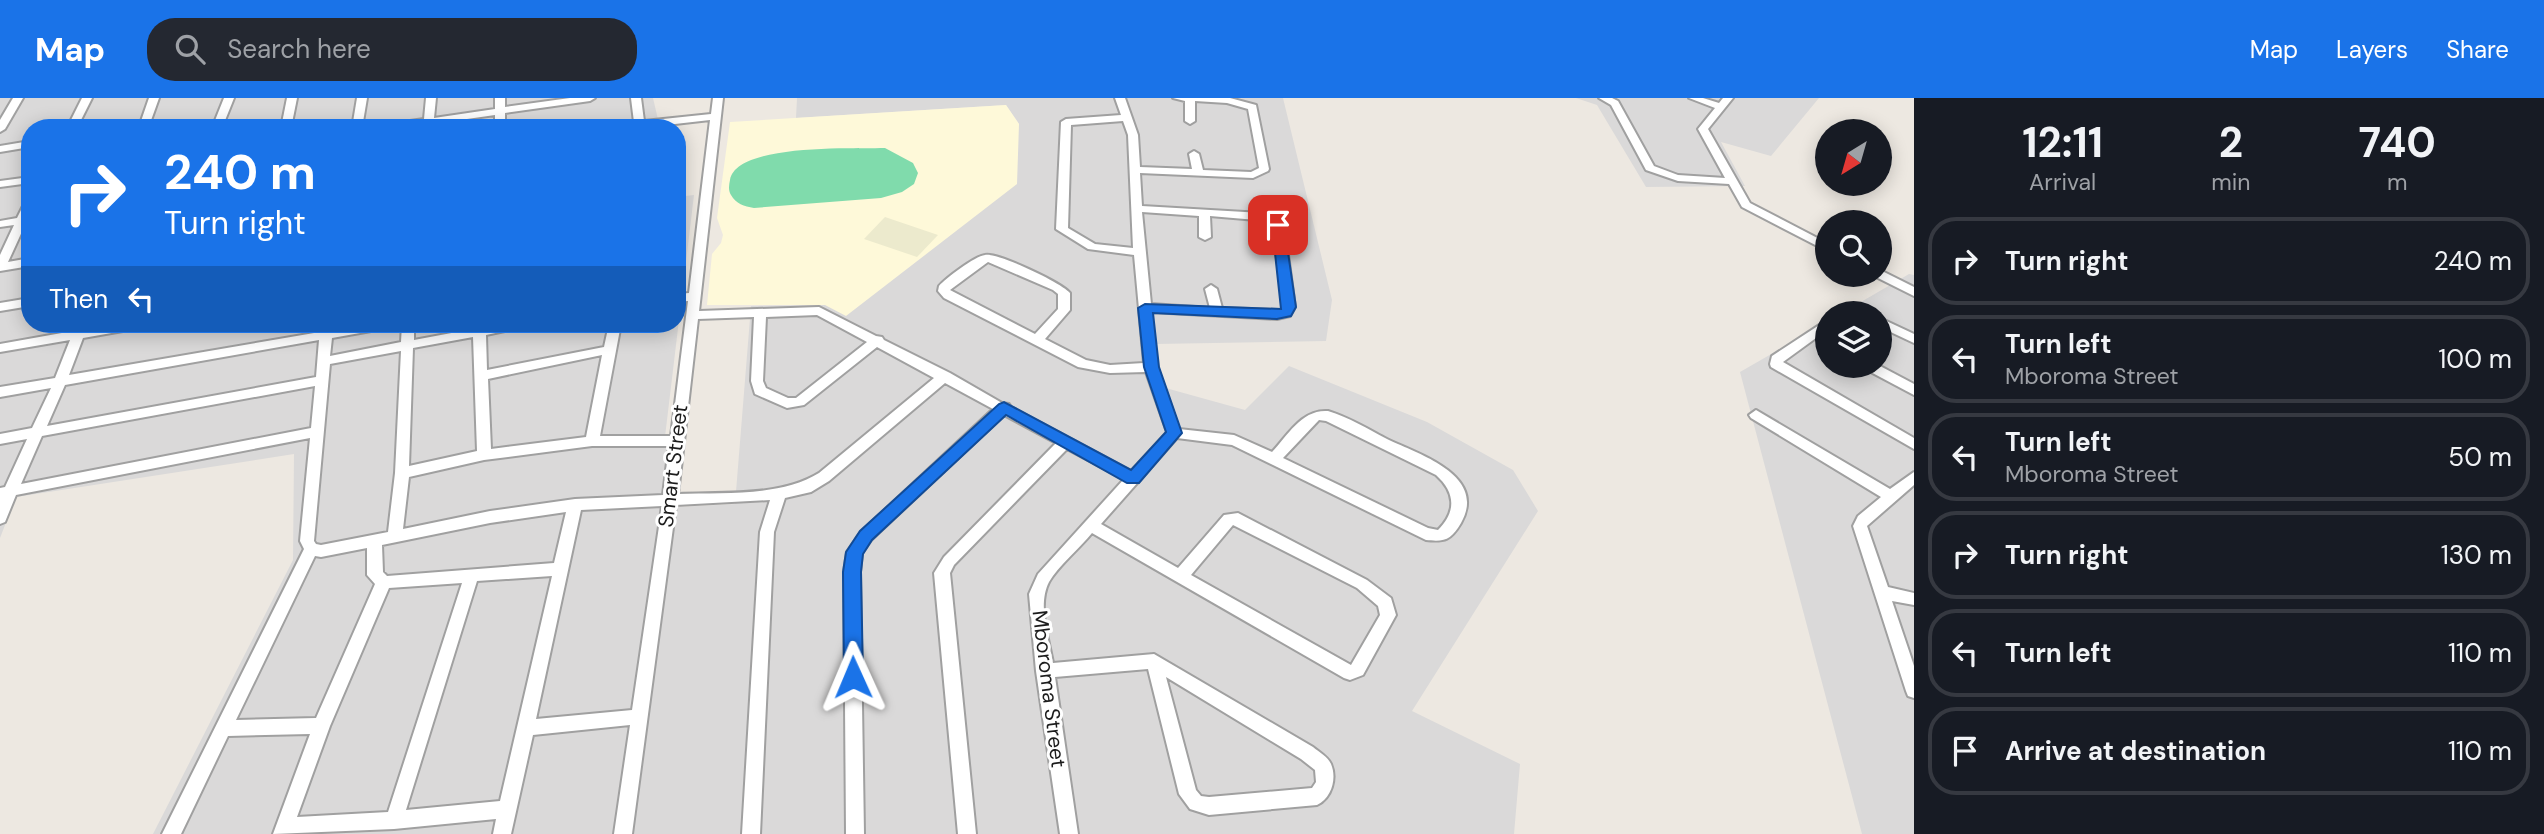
<!DOCTYPE html>
<style>
body{margin:0;font-family:"DM Sans",sans-serif;background:#242831;color:#f1f3f6;height:100vh;display:flex;flex-direction:column;font-size:26px;white-space:nowrap}
*{box-sizing:border-box;margin:0}
p{font-size:23px;color:#9ea1a6}
.icon{flex:none;width:38px;height:38px;fill:none;stroke:currentColor;stroke-width:2;stroke-linecap:round;stroke-linejoin:round}
.map{position:relative;flex:1;overflow:hidden}
.details{display:flex;flex-direction:column;background:#171b24;width:630px}
.details>*{flex:none}
.top-card{position:absolute;left:21px;top:21px;width:665px;height:214px;border-radius:28px;box-shadow:0 4px 18px #0003;background:#1a73e8;color:#fff;overflow:hidden}
.needle{width:46px;rotate:217deg}
.fabs{position:absolute;left:1815px;top:21px;display:grid;gap:14px}
.fabs a{display:grid;place-items:center;width:77px;height:77px;border-radius:50%;background:#171b24;box-shadow:0 4px 18px #0003;font-size:35px}
.pin{position:absolute;display:grid;place-items:center;width:60px;height:60px;color:#fff;margin:-30px;border-radius:14px;box-shadow:0 4px 10px #0006}
.me{position:absolute;width:77px;margin:-38px;rotate:359deg;stroke-linejoin:round;filter:drop-shadow(0 0 5px #0008)}
.turn{display:flex;align-items:center;gap:24px;height:147px;padding:0 28px;font-size:32px}
.turn .icon{width:91px;height:91px;stroke-width:2.5}
.turn b{display:block;font-size:49px;line-height:60px}
.then{display:flex;align-items:center;height:66px;padding:0 28px;background:#0003;gap:14px;font-size:26px}
.eta{display:flex;justify-content:space-evenly;align-items:center;height:119px;text-align:center}
.eta b{font-size:42px;font-weight:700;line-height:49px}
ul{padding:0;list-style:none}
li{display:flex;align-items:center;gap:21px;height:88px;margin:0 14px 10px;padding:0 14px;border:4px solid #363941;border-radius:28px}
li div{flex:1}
li b{display:block;font-size:26px}
li em{font-style:normal}
header{display:flex;align-items:center;gap:42px;box-sizing:border-box;height:98px;padding:0 35px;background:#1a73e8;color:#fff}
header strong{font-size:33px}
nav{display:flex;gap:38px;margin-inline-start:auto;font-size:24px}
.search{width:490px;height:63px;background:#242831;display:flex;align-items:center;gap:18px;box-sizing:border-box;padding:0 24px;border-radius:28px;color:#9ea1a6;font-size:26px}
main{display:flex;flex:1;min-height:0}
.map>svg:first-child{display:block}
.residential{fill:#dad9d9}
.education{fill:#fef9d9}
.farmland{fill:#eceacd}
.pitch{fill:#80dbac}
.lines{fill:none;stroke-linecap:round;stroke-linejoin:round}
.minor-casing{stroke:#a0a0a0;stroke-width:4}
.minor{fill:#fff;fill-rule:evenodd}
.route{fill:#1a73e8;stroke:#114b97;stroke-width:2}
.labels{text-anchor:middle;stroke-width:6;stroke-linejoin:round;paint-order:stroke}
.street-label{font-size:21px;fill:#1c1c1c;stroke:#fff}
</style>
<header>
<strong>Map</strong>
<div class="search"><svg class="icon" aria-label="search" viewBox="0 0 24 24"><circle cx="10" cy="10" r="6"/><path d="M15 15l6 6"/></svg>Search here</div>
<nav><a>Map</a><a>Layers</a><a>Share</a></nav>
</header>
<main>
<div class="map">
<svg width="1914" height="736" viewBox="0 0 1914 736">
<rect width="100%" height="100%" fill="#ede8e1"/>
<g class="residential">
<polygon points="0,0 653,0 660,30 30,30 30,226 677,226 677,99 694,97 664,347 684,347 677,409 735,406 751,208 825,207 1019,26 1006,7 796,20 797,0 1283,0 1332,202 1326,243 1155,246 1162,289 1245,312 1289,268 1427,324 1513,372 1538,413 1412,613 1520,666 1514,736 153,736 293,462 294,356 16,399 0,440"/>
<polygon points="1576,0 1819,0 1771,58 1721,44 1745,88 1646,89 1597,7"/>
<polygon points="1909,176 1914,177 1914,736 1862,736 1740,274 1827,224 1827,268 1880,268 1880,215 1842,215"/>
</g>
<polygon class="education" points="1006,7 1019,26 1017,86 846,218 825,207 707,207 712,156 721,145 723,137 717,120 730,24"/>
<polygon class="farmland" points="885,119 938,137 917,159 864,141"/>
<path class="pitch" d="M885 50 913 65 918 75 914 86 902 94 881 100 754 110C744 108 736 106 731 97 728 92 729 87 730 82 736 45 854 51 885 50Z"/>
<g class="lines">
<g class="minor-casing">
<g id="minor">
<polygon points="13,0 23,0 5,31 0,34 0,22"/>
<polygon points="82,0 92,0 77,30 67,30"/>
<polygon points="149,0 159,0 149,28 136,30 140,26"/>
<polygon points="224,0 234,0 222,30 212,30"/>
<polygon points="287,0 297,0 291,30 281,30"/>
<polygon points="357,0 367,0 362,30 352,30"/>
<polygon points="426,0 436,0 434,20 495,11 495,0 505,0 505,9 570,0 595,0 590,3 505,15 505,30 495,30 495,17 404,30 377,30 382,27 424,21"/>
<path d="M631 0H641L644 23 711 16 713 0H723L699 213 819 209 876 238 882 239 884 242 950 275 1002 305 1009 306 1011 309 1131 373 1167 334 1146 274 1110 275 1078 269 944 200 938 193 939 188C946 180 975 158 985 157 997 154 1062 185 1070 195V212L1045 241 1086 262 1110 267 1144 265 1134 157 1088 151 1056 131 1061 24 1066 21 1121 17 1115 0H1125L1138 37 1140 69 1192 71 1189 56 1194 53 1199 56 1203 72 1251 74 1259 70 1248 11 1227 5 1195 3V23L1190 26 1185 23V3L1173 0H1230L1256 7 1269 71 1268 73 1253 80 1140 75 1142 108 1262 115 1276 119 1284 127 1295 209 1290 218 1277 221 1151 214 1157 269 1179 331 1234 337 1272 354C1288 337 1302 311 1328 313 1348 319 1368 331 1387 341 1418 356 1488 377 1461 425 1451 442 1445 444 1426 442L1232 347 1177 340 1101 426 1178 470 1224 417 1238 415 1367 482 1391 500 1396 517 1363 577 1350 582 1344 580 1092 435C1080 450 1058 468 1049 484 1037 507 1049 542 1053 565L1154 556 1313 649C1319 654 1328 659 1331 666 1337 680 1332 700 1317 707L1209 717 1190 711 1179 696 1148 571 1055 579 1078 736H1060L1036 573 1029 496 1038 476 1124 381 1067 351 954 467 950 475 976 736H958L934 475 944 459 1056 345 1004 317 871 442 862 455 860 474 864 736H846L844 474 847 454 861 434 993 311 945 285 829 383 811 394 785 400 774 434 760 736H742L760 434 770 402 676 407 632 736H614L630 627 533 637 511 736H493L496 721 394 731 273 736 310 636 228 638 181 736H162L304 451 300 443 310 340 16 397 5 424 0 426V390L5 389 27 341 0 346V336L32 330 51 290 0 299V289L55 280 70 242 0 254V246L73 233 76 226H88L86 231 118 226H146L140 230 83 240 69 277 320 234 321 226H333V232L366 226H394L388 230 332 240 330 258 401 244 402 226H414V242L473 231V226H485V229L500 226H526L520 230 486 237 487 272 604 249 609 226H621L600 338H671L688 203 677 204V196L689 195 710 22 640 30H606L611 27 634 24ZM1123 23 1128 37 1133 150 1095 146 1068 130 1071 27ZM1142 114 1199 118V139L1205 142 1211 139 1210 118 1268 123 1273 128 1283 209 1281 212 1222 210 1217 191 1211 187 1205 191 1210 210 1151 206ZM988 164 1053 192 1058 196V211L1035 236 950 192ZM817 217 867 244 796 300H788L766 290 763 283 766 219ZM754 219 751 283 755 296 787 310 804 307 877 249 934 280 819 375C780 399 723 394 678 396L698 221ZM473 239 477 353 409 368 413 250ZM319 242 316 279 47 328 65 287ZM401 253 395 375 388 434 321 447 316 446 314 443 330 266ZM602 257 586 339 491 351 488 281ZM315 288 311 330 21 386 42 338ZM1319 322 1326 323 1436 377C1455 394 1457 413 1438 432L1428 430 1283 360ZM592 348H669L663 397 575 401 490 413 403 431 409 379 484 362ZM662 408 632 612 536 621 581 412ZM566 414 554 465 387 478 383 474 382 447 490 425ZM1233 427 1357 490 1378 508 1380 517 1351 567 1191 477ZM367 450V477L375 486 316 620 236 622 315 458 321 459ZM552 478 500 703 406 712 477 483ZM462 485 388 714 297 719 330 628 389 490ZM1166 579 1301 661 1315 672 1316 684 1312 690 1209 699 1201 698 1196 692Z"/>
<polygon points="1599,0 1612,0 1618,3 1654,68 1678,77 1725,80 1698,31 1715,10 1689,0 1703,0 1719,5 1723,0 1733,0 1708,31 1750,105 1827,145 1827,153 1742,109 1729,86 1678,83 1646,72 1611,7"/>
<polygon points="30,43 30,49 0,54 0,48"/>
<polygon points="30,79 30,85 0,89 0,83"/>
<polygon points="30,101 30,116 8,164 30,160 30,168 0,173 0,157 14,127 0,129 0,123 17,120 25,104"/>
<polygon points="1880,172 1914,189 1914,198 1876,179 1875,177 1880,177"/>
<polygon points="30,200 30,208 0,213 0,205"/>
<polygon points="1853,209 1865,212 1867,215 1837,215 1839,212"/>
<polygon points="1880,220 1914,236 1914,245 1880,229"/>
<polygon points="1827,222 1827,232 1783,264 1914,340 1914,351 1771,269 1770,266 1772,258"/>
<polygon points="1864,268 1880,268 1914,286 1914,297 1865,271"/>
<polygon points="1756,312 1890,391 1914,374 1914,387 1867,428 1888,489 1914,495 1914,507 1892,503 1914,568 1914,600 1908,598 1906,593 1853,428 1858,418 1881,399 1751,320 1749,317"/>
</g>
</g>
<use href="#minor" class="minor"/>
</g>
<polygon class="route" points="1278,123 1284,127 1296,209 1291,218 1277,221 1153,215 1159,269 1182,335 1139,385 1127,385 1006,317 872,442 863,456 861,474 863,579 860,584 853,587 846,584 844,579 843,474 846,454 860,433 999,306 1004,304 1131,372 1166,334 1144,269 1138,210 1145,206 1281,211 1272,127"/>
<g class="labels">
<g class="street-label">
<text transform="translate(673 368) rotate(-83)" y="7">Smart Street</text>
<text transform="translate(1049 591) rotate(83)" y="7">Mboroma Street</text>
</g>
</g>
</svg>
<div class="fabs">
<a><svg class="needle" viewBox="-14 -14 28 28"><path d="M0-13l5 13h-10z" fill="#e53935"/><path d="M0 13l5-13h-10z" fill="#9ea1a6"/></svg></a>
<a><svg class="icon" aria-label="search" viewBox="0 0 24 24"><circle cx="10" cy="10" r="6"/><path d="M15 15l6 6"/></svg></a>
<a><svg class="icon" aria-label="layers" viewBox="0 0 24 24"><path d="M12 4l9 5-9 5-9-5zM3 14l9 5 9-5"/></svg></a>
</div>
<div class="pin" style="left:1278px;top:127px;background:#d93025"><svg class="icon" aria-label="arrive" viewBox="0 0 24 24"><path d="M6 21V4h12l-3 4 3 4H6"/></svg></div>
<svg class="me" style="left:853px;top:579px" viewBox="-20 -20 40 40"><path d="M0-17L14 15 0 8-14 15z" fill="#1a73e8" stroke="#fff" stroke-width="4"/></svg>
<div class="top-card">
<div class="turn"><svg class="icon" aria-label="right" viewBox="0 0 24 24"><path d="M7 20v-9h11M14 6l5 5-5 5"/></svg><div><b>240 m</b>Turn right</div></div>
<div class="then">Then<svg class="icon" aria-label="left" viewBox="0 0 24 24"><path d="M17 20v-9H6M10 6l-5 5 5 5"/></svg></div>
</div>
</div>
<section class="details">
<div class="eta">
<div><b>12:11</b><p>Arrival</p></div>
<div><b>2</b><p>min</p></div>
<div><b>740</b><p>m</p></div>
</div>
<ul>
<li><svg class="icon" aria-label="right" viewBox="0 0 24 24"><path d="M7 20v-9h11M14 6l5 5-5 5"/></svg><div><b>Turn right</b></div><em>240 m</em></li>
<li><svg class="icon" aria-label="left" viewBox="0 0 24 24"><path d="M17 20v-9H6M10 6l-5 5 5 5"/></svg><div><b>Turn left</b><p>Mboroma Street</p></div><em>100 m</em></li>
<li><svg class="icon" aria-label="left" viewBox="0 0 24 24"><path d="M17 20v-9H6M10 6l-5 5 5 5"/></svg><div><b>Turn left</b><p>Mboroma Street</p></div><em>50 m</em></li>
<li><svg class="icon" aria-label="right" viewBox="0 0 24 24"><path d="M7 20v-9h11M14 6l5 5-5 5"/></svg><div><b>Turn right</b></div><em>130 m</em></li>
<li><svg class="icon" aria-label="left" viewBox="0 0 24 24"><path d="M17 20v-9H6M10 6l-5 5 5 5"/></svg><div><b>Turn left</b></div><em>110 m</em></li>
<li><svg class="icon" aria-label="arrive" viewBox="0 0 24 24"><path d="M6 21V4h12l-3 4 3 4H6"/></svg><div><b>Arrive at destination</b></div><em>110 m</em></li>
</ul>
</section>
</main>
